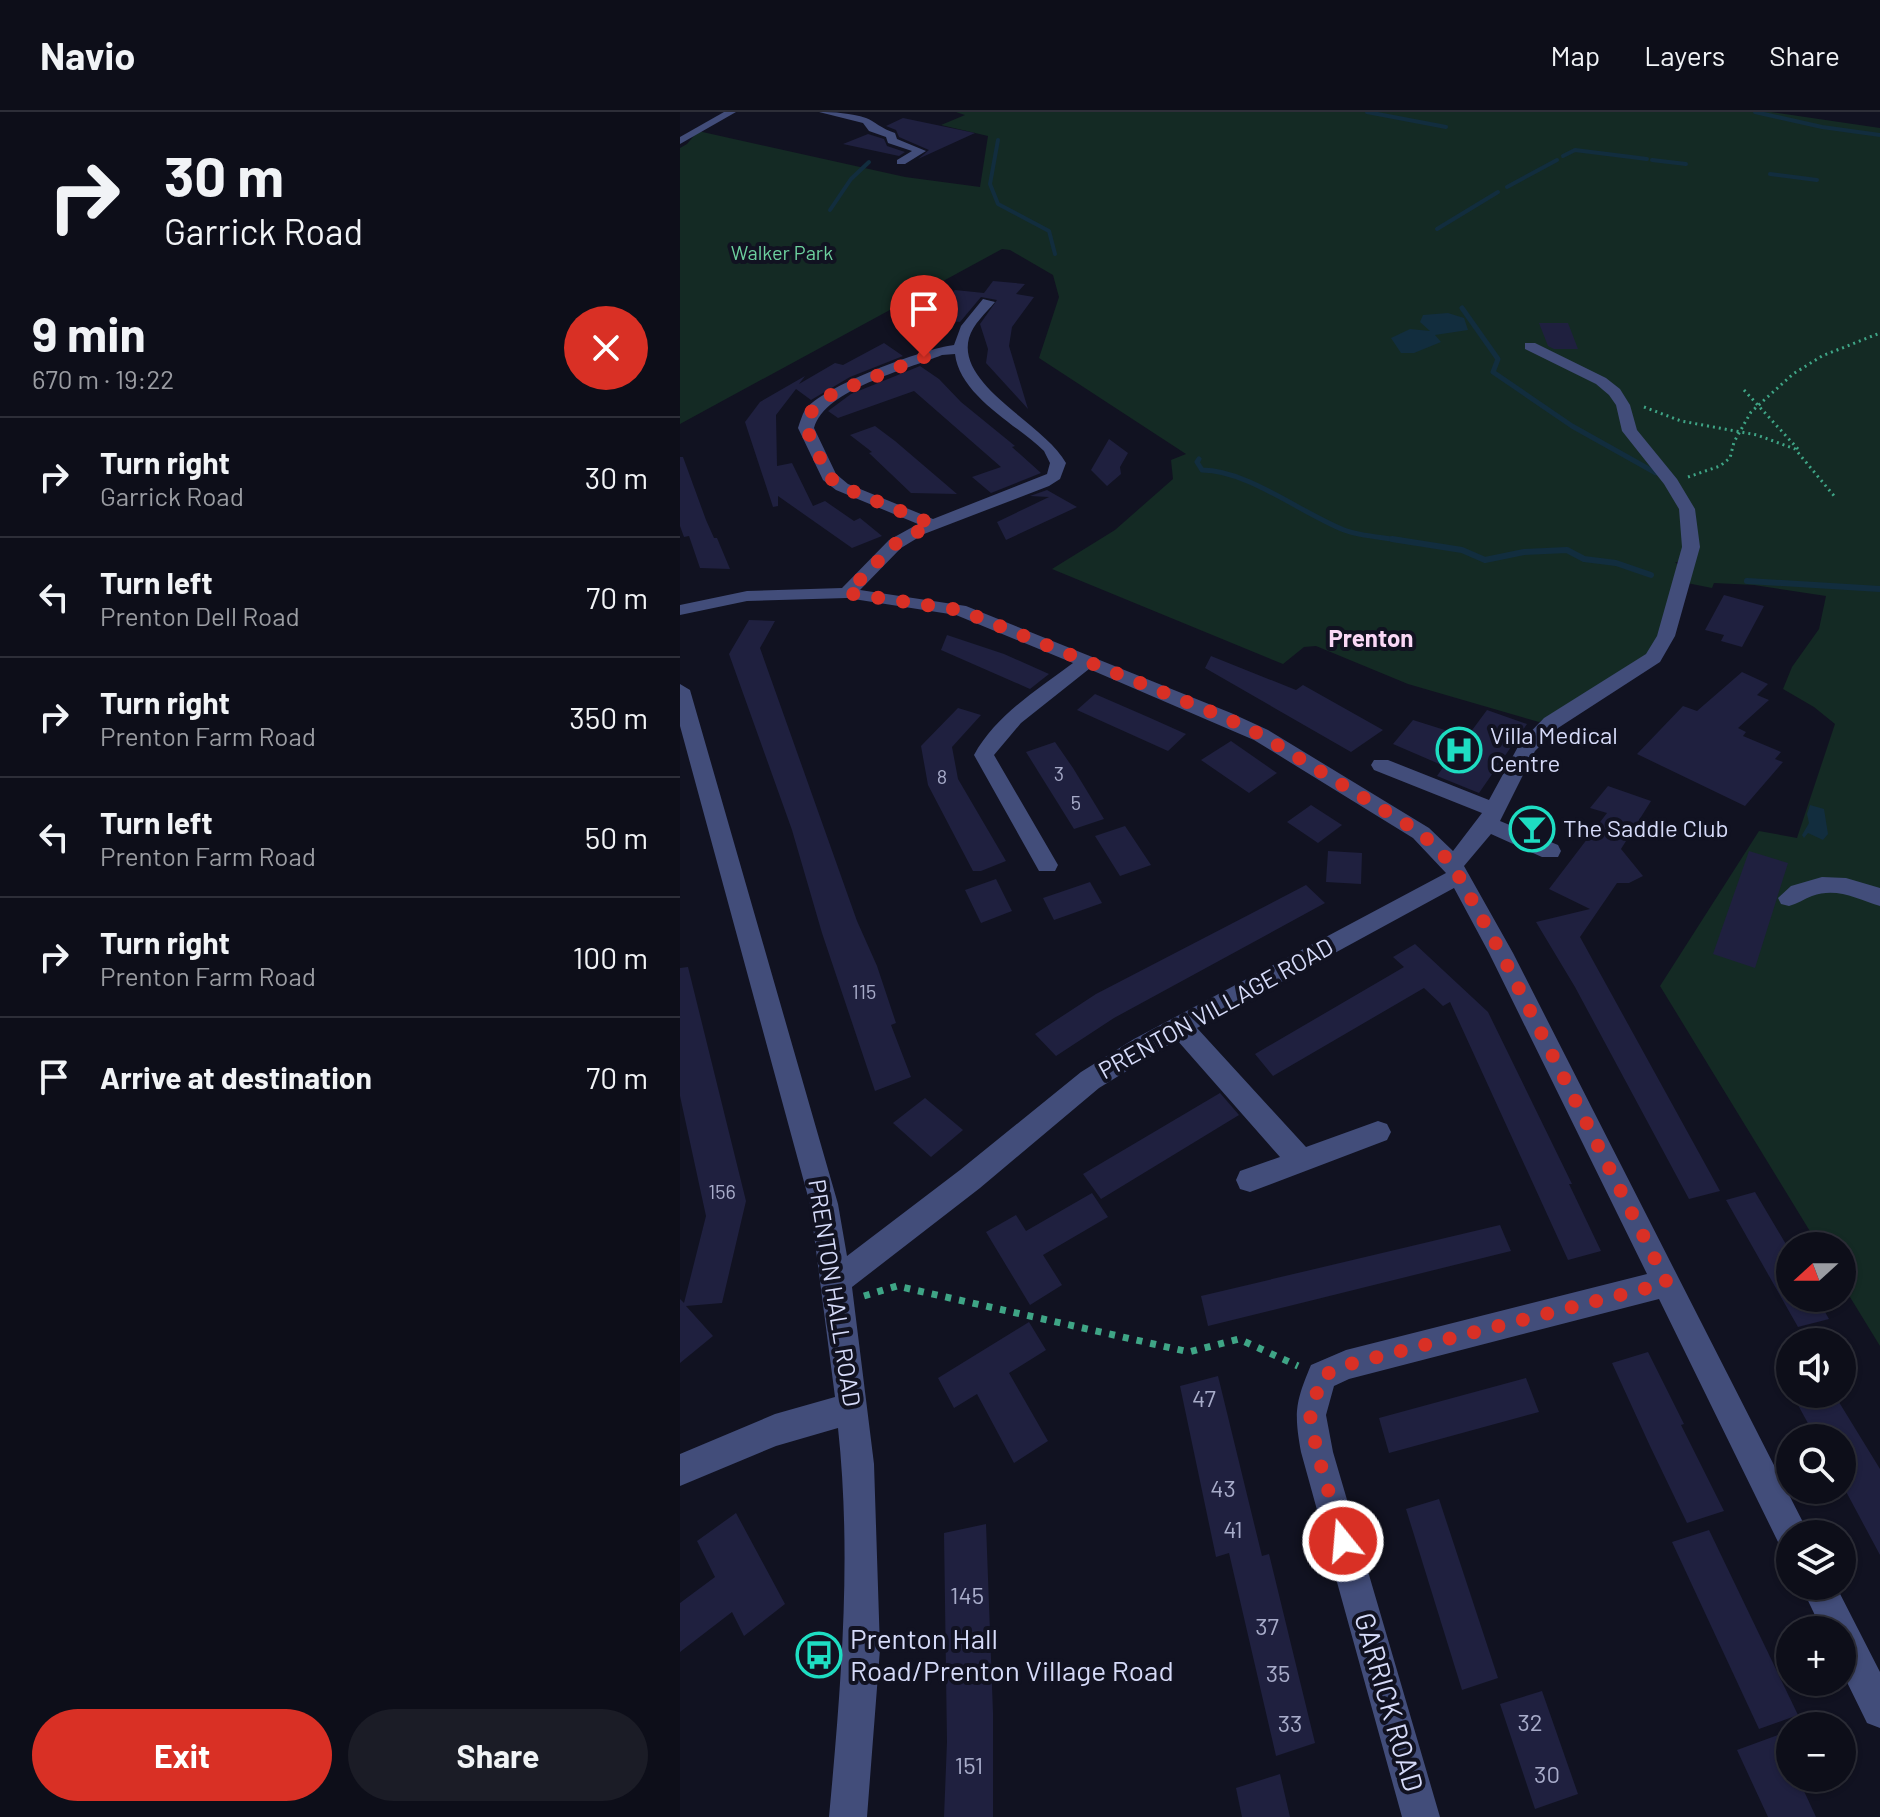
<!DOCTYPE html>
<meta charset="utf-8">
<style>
body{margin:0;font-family:Barlow,sans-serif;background:#1b1c26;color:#f1f3f6;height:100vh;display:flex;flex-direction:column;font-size:30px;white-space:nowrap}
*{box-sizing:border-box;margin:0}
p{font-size:26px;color:#9a9ca2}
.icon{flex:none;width:44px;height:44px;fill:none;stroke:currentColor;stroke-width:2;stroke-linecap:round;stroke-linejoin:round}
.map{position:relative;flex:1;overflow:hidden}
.sheet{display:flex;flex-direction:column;background:#0d0e19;width:680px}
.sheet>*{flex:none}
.top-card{background:#0d0e19;color:#f1f3f6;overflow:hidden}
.needle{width:52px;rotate:249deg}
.buttons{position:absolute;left:1096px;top:1120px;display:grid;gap:16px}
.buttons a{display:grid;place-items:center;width:80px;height:80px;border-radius:50%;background:#0d0e19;box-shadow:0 2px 6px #0004,0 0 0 2px #2d2e38;font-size:40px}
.pin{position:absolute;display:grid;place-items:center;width:68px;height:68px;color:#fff;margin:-82px -34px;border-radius:50% 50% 50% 0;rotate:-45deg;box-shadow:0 0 8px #0007}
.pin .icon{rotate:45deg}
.me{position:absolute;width:88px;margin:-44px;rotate:343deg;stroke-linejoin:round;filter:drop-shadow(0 0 6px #0008)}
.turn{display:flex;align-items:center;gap:28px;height:168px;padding:0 32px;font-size:36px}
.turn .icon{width:104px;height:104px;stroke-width:2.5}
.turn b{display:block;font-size:56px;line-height:68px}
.round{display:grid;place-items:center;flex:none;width:84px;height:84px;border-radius:42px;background:#1b1c26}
.summary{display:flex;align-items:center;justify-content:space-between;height:136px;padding:0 32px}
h1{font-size:48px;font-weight:700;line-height:60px}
.action{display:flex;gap:16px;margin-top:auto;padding:16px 32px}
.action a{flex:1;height:92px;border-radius:48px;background:#d93025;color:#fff;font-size:32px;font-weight:700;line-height:92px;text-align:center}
.action a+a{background:#1b1c26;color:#f1f3f6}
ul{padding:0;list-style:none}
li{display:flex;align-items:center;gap:24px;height:120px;padding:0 32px;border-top:2px solid #2d2e38}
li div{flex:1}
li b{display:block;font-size:30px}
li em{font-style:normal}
header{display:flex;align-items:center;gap:48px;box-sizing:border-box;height:112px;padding:0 40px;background:#0d0e19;border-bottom:2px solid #2d2e38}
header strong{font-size:38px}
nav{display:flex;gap:44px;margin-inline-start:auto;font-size:28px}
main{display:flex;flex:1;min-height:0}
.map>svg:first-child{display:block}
.green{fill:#142a24}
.water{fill:#122d3e}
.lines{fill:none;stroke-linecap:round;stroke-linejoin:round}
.stream-far2{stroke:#122d3e;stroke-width:4}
.stream-far1{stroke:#122d3e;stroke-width:5}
.stream{stroke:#122d3e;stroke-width:6}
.building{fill:#1f203f}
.path-far1{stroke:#3fa586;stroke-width:3;stroke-dasharray:2 4;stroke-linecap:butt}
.path{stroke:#3fa586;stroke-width:7;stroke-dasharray:6 8;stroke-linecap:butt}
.minor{fill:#424d7a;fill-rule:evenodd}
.route{stroke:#d93025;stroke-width:14;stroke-dasharray:0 25.2}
.labels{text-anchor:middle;stroke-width:8;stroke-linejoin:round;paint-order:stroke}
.far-park-label{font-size:20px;fill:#6cd09e;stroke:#111221}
.number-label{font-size:20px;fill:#a8acca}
.far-quarter-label{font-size:24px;font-weight:bold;fill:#fad8f6;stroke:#111221}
.poi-label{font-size:24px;fill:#d6dbf9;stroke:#111221;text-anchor:start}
.street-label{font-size:24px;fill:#d6dbf9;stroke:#111221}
.near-number-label{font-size:24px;fill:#a8acca}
.near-poi-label{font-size:28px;fill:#d6dbf9;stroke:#111221;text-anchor:start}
.near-street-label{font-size:28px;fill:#d6dbf9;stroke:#111221}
</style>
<header>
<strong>Navio</strong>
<nav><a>Map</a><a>Layers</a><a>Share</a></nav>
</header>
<main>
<section class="sheet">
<div class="top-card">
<div class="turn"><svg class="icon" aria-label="right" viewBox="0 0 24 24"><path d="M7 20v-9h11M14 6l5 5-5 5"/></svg><div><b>30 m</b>Garrick Road</div></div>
</div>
<div class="summary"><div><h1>9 min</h1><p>670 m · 19:22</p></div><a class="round" style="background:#d93025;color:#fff"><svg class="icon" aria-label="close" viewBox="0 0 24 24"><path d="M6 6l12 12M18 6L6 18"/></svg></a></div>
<ul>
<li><svg class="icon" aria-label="right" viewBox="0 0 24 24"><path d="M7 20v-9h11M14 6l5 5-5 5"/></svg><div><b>Turn right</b><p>Garrick Road</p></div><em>30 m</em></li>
<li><svg class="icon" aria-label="left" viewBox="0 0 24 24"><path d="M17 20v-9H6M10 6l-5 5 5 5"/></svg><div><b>Turn left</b><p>Prenton Dell Road</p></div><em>70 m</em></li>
<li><svg class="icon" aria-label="right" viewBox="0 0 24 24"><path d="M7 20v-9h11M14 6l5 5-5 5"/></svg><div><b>Turn right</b><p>Prenton Farm Road</p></div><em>350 m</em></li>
<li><svg class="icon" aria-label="left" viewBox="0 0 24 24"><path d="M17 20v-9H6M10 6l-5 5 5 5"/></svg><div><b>Turn left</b><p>Prenton Farm Road</p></div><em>50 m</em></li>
<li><svg class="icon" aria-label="right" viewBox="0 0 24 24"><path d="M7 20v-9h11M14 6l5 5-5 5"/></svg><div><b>Turn right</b><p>Prenton Farm Road</p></div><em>100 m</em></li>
<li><svg class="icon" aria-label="arrive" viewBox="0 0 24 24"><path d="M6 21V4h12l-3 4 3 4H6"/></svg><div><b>Arrive at destination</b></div><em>70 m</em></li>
</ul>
<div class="action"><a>Exit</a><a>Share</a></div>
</section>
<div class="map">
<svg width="1200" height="1705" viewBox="0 0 1200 1705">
<rect width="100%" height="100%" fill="#111221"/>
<polygon class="green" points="276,0 1091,0 1200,16 1200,1234 1162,1172 1162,1134 1139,1134 980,874 1079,719 1117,726 1155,612 1134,595 1103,577 1112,555 1139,517 1146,484 1074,473 1034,471 1032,476 1007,471 1012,450 995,450 999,454 979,529 970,542 859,610 728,572 636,534 624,535 603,552 372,457 435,418 493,367 491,348 506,342 359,246 379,185 373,163 330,138 322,137 0,312 0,36 7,32 18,19 225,65 300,75 308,24 261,13 285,3"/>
<g class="water">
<polygon points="768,201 784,206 788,218 755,223 761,230 734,241 721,241 711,226 730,217 750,219 740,210 743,203"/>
<polygon points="1130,693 1144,697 1148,722 1143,728 1128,721 1124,726 1122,723 1129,711 1127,702"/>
</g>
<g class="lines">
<g class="stream-far2">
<polyline points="687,0 766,15"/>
<polyline points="1075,0 1142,15 1200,23"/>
<polyline points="318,28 310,72 318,92 369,119 375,142"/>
<polyline points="883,44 895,38 967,47"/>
<polyline points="972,48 1006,52"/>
<polyline points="1090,62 1137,68"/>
<polyline points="827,75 877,48"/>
<polyline points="150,98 171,67 189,50"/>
<polyline points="757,117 818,80"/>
</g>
<g class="stream-far1">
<polyline points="782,196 818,247 813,260 892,314 976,361"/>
<path d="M519 347 517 350 522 358C567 358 621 401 664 418 682 425 705 425 725 429"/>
</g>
<g class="stream">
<polyline points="712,427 782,438 805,448 844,440 887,438 904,447 936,451 971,463"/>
<polyline points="1067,469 1200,477"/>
</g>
</g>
<g class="building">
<polygon points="223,6 295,21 238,47 249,38 219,25 216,18 206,14"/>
<polygon points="188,22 204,27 207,34 225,40 219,44 163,32"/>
<polygon points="313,169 345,172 336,182 354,185 332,215 329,234 348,297 306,251 308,237 300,212 317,188 301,185 280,210 244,206 275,178 304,181"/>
<polygon points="859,211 888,211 898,237 874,237 868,234"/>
<polygon points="204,231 223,244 170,265 131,288 116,277 96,303 97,354 112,351 133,394 145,389 174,409 180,406 202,424 172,436 98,384 98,394 93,395 65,310 80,290 125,264 119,272 155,251 163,253"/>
<polygon points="240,254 259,267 281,290 335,334 332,335 361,361 311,381 292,365 321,355 234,279 158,306 148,299 171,282"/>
<polygon points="195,314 215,329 277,382 231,381 189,341 192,340 170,323"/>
<polygon points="429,327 448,341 440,355 441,362 427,374 411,358"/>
<polygon points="0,345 3,345 26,408 34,426 37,426 50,457 20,456 9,424 4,425 0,414"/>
<polygon points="367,378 397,395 326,428 317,410 369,385 350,384"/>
<polygon points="1044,483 1084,494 1062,535 1041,529 1044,523 1025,518"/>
<polygon points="69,508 95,509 80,536 177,809 197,854 216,911 211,913 231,965 195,979 142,821 112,718 49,542"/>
<polygon points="267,523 324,542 369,562 350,577 261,538"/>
<polygon points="531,544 616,578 623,573 703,618 671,640 525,556"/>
<polygon points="1062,560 1088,572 1077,583 1089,588 1058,616 1066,620 1063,624 1101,640 1095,647 1103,650 1065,694 957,642 1003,594 1017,599"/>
<polygon points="415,582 468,605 506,622 488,639 397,598"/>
<polygon points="278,596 301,603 272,635 278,667 326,749 301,759 293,759 248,673 241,634"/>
<polygon points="807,598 847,612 799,681 757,664 764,654 713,632 733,608 787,625"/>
<polygon points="551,629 597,661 569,681 521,648"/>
<polygon points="375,630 393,656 424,707 394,717 346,640"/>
<polygon points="928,674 971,689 941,737 963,764 949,771 937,771 900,825 1040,1079 1009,1087 895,875 856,810 910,797 869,777 927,701 910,696"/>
<polygon points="631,693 662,713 638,731 607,710"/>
<polygon points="445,714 471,753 440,764 415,724"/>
<polygon points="648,739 682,741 681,772 646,770"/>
<polygon points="1069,739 1108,751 1075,856 1033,842"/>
<polygon points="316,767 332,799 301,811 285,778"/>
<polygon points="410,770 422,791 374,808 363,786"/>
<polygon points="626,773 645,791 434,906 376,944 355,922 416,882"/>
<polygon points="735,832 808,900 892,1072 889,1072 921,1139 888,1148 770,890 763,894 744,876 593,964 575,942 724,855 713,845"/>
<polygon points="8,855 66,1089 42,1191 6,1194 33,1224 0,1251 0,1187 4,1191 26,1104 0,984 0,856"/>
<polygon points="540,981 559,1003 421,1087 403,1062"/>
<polygon points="245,986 283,1018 251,1045 213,1011"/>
<polygon points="1075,1080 1110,1139 1110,1186 1137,1186 1149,1207 1118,1215 1110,1201 1046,1088"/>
<polygon points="412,1081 428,1105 363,1143 382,1173 350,1193 306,1120 336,1103 346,1119"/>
<polygon points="820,1113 831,1139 528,1214 521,1184"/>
<polygon points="349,1210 366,1238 329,1261 368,1329 334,1351 297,1282 274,1296 258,1266"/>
<polygon points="968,1240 1004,1312 1001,1313 1044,1399 1007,1411 970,1334 932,1251"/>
<polygon points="538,1264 582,1444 589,1442 635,1631 596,1644 549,1441 536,1445 500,1274"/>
<polygon points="846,1266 859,1300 709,1341 699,1306"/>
<polygon points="1112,1282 1154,1282 1200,1357 1200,1443 1162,1372 1162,1326 1136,1326"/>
<polygon points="759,1387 818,1566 782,1578 726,1397"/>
<polygon points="56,1401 105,1492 64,1524 52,1500 0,1540 0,1491 35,1465 17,1429"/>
<polygon points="306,1412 313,1601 313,1705 264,1705 267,1630 264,1421"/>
<polygon points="1029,1418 1118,1603 1079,1617 992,1430"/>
<polygon points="862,1579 898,1682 855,1697 820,1592"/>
<polygon points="1098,1623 1110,1649 1110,1666 1118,1666 1136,1705 1088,1705 1057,1638"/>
<polygon points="600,1662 610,1705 562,1705 556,1676"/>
</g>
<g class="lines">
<g class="path-far1">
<polyline points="1064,278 1118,337"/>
<polyline points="964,295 1001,309 1077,323 1115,337 1155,385"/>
<polyline points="1008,365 1040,354 1050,346 1054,330 1071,300 1113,262 1142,244 1200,221"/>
</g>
<polyline class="path" points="184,1184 217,1174 509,1240 559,1227 618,1254"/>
<g class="minor">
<polygon points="44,0 56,0 0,32 0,25"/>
<path d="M139 0C154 0 171 1 186 6 194 9 202 17 215 21L217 27 246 39 225 52H217V48L232 39 208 31 206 25 189 19 183 11Z"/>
<path d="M303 187 315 190C306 201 293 212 289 226 276 274 365 312 386 351L380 367 369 374 244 422 221 436 180 478 286 494 551 601 588 618 749 716 773 739 802 701 694 658 691 653 694 648H708L809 688 840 631 864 606 966 542 977 524 1002 435 999 397 984 372 942 319 936 293 929 283 916 272 845 237V231H855L926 266 940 277 950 293 957 318 997 367 1015 397 1020 435 995 524 980 550 878 616 855 639 820 709 878 733 881 739 878 745H862L811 722 784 754 833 841 1129 1422H1110V1438L1100 1434 979 1187 669 1267 654 1274 646 1303 653 1340 760 1705H722L621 1340C614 1301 615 1291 631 1253L666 1238 967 1162 809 841 774 776 517 916 626 1035 698 1009 707 1012 711 1020 707 1028 570 1080 560 1077 556 1068 560 1059 600 1045 497 928 419 976 300 1076 172 1175 194 1352 200 1537 187 1705H149C161 1575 172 1446 158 1316L96 1334 0 1374V1342L95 1302 155 1285 130 1092 0 614V572L10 578 158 1092 167 1144 280 1058 401 960 454 927 766 761 733 726 574 628 409 557 341 611 314 643 378 753 375 759H359L294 643C316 603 357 578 393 551L276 503 167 486 67 489 0 503V493L67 479 162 476 209 428 238 412 156 378 143 368 118 316C120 310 122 303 125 298 141 275 245 236 274 233L281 214ZM275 242C280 284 336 312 364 339L370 351 367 362 253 407 168 372 156 362 134 316C145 277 226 258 262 243Z"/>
<path d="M1142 765 1166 766 1200 776V794C1177 787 1157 775 1132 784 1124 787 1117 792 1109 794L1101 792 1098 786 1111 774Z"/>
<polygon points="1121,1474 1156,1474 1200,1560 1200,1616 1187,1611 1162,1560 1162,1518 1142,1518"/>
</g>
</g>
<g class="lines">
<polyline class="route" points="244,245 152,282 131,300 126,316 149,365 162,375 252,412 215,432 167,481 280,498 544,605 581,623 741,721 772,752 821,841 987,1171 666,1253 642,1264 630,1303 637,1340 663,1429"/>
</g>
<defs>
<g id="hospital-ring" transform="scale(2.3)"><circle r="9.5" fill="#111221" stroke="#1eddc2" stroke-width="1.5"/><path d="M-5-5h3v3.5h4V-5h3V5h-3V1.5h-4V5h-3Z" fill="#1eddc2"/></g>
<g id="bar-ring" transform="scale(2.3)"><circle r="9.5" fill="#111221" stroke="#1eddc2" stroke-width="1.5"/><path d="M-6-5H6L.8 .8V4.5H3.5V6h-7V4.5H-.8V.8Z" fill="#1eddc2"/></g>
<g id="bus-ring" transform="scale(2.3)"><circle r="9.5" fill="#111221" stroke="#1eddc2" stroke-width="1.5"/><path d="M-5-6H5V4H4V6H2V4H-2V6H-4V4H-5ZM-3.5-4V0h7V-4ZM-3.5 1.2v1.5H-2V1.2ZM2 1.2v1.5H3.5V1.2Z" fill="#1eddc2"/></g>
</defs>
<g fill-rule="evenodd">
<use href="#hospital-ring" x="779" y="638"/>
<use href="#bar-ring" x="852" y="717"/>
<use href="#bus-ring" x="139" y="1543"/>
</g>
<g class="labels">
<g class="far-park-label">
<text x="102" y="148">Walker Park</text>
</g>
<g class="number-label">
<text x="379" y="669">3</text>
<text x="262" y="672">8</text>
<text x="396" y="698">5</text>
<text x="184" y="887">115</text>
<text x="42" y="1087">156</text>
</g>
<g class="far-quarter-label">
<text x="691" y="535">Prenton</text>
</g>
<g class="poi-label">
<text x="810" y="632">Villa Medical<tspan x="810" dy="28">Centre</tspan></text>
<text x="883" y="725">The Saddle Club</text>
</g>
<g class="street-label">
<text transform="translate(536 897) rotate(-29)" y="8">PRENTON VILLAGE ROAD</text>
<text transform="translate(154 1181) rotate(81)" y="8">PRENTON HALL ROAD</text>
</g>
<g class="near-number-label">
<text x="524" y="1295">47</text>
<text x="543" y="1385">43</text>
<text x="553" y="1426">41</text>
<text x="287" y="1492">145</text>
<text x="587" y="1523">37</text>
<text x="598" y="1570">35</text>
<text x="850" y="1619">32</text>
<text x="610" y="1620">33</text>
<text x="289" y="1662">151</text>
<text x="867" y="1671">30</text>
</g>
<g class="near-poi-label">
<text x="170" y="1537">Prenton Hall<tspan x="170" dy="32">Road/Prenton Village Road</tspan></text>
</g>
<g class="near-street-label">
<text transform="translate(709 1590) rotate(74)" y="10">GARRICK ROAD</text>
</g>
</g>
</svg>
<div class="buttons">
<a><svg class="needle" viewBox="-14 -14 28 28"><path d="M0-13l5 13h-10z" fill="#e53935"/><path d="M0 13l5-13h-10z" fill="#9a9ca2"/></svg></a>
<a><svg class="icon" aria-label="sound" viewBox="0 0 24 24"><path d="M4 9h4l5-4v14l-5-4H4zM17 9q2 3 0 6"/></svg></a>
<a><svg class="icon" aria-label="search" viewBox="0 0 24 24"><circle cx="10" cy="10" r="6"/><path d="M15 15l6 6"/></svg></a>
<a><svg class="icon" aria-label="layers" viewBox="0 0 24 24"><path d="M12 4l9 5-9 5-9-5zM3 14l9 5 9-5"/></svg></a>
<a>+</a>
<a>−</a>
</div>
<div class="pin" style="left:244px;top:245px;background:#d93025"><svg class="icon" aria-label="arrive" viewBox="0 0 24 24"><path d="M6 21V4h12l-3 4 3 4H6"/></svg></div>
<svg class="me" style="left:663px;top:1429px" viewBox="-20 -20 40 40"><circle r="17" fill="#d93025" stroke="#fff" stroke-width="3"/><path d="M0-11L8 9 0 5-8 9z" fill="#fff"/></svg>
</div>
</main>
